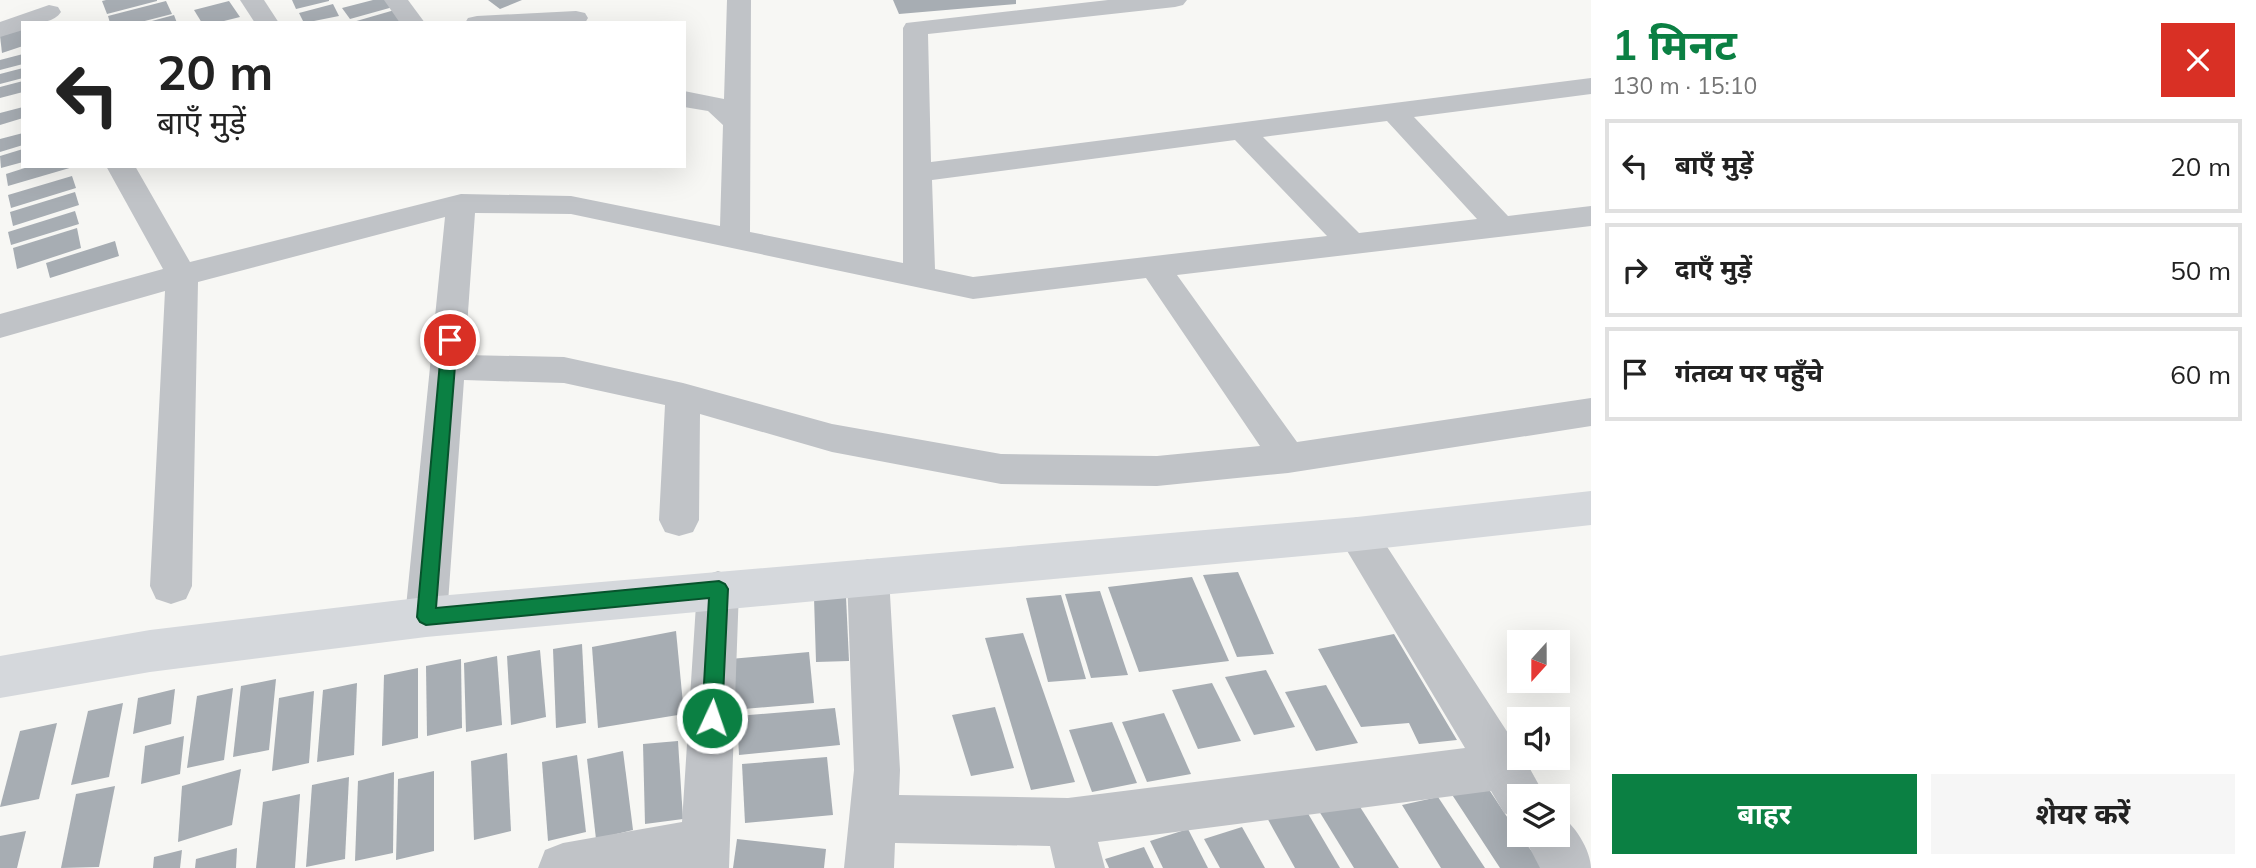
<!DOCTYPE html>
<html lang="hi">
<meta charset="utf-8">
<style>
body{margin:0;font-family:Mulish,"Noto Sans Devanagari",sans-serif;background:#f6f6f6;color:#222;height:100vh;display:flex;flex-direction:column;font-size:26px;white-space:nowrap}
*{box-sizing:border-box;margin:0}
p{font-size:23px;color:#767676}
.icon{flex:none;width:38px;height:38px;fill:none;stroke:currentColor;stroke-width:2;stroke-linecap:round;stroke-linejoin:round}
.map{position:relative;flex:1;overflow:hidden}
.side{display:flex;flex-direction:column;background:#fff;width:665px}
.side>*{flex:none}
.hud{position:absolute;left:21px;top:21px;width:665px;height:147px;border-radius:0px;box-shadow:0 7px 28px #0002;background:#fff;color:#222;overflow:hidden}
.needle{width:46px;rotate:201deg}
.buttons{position:absolute;left:1507px;top:630px;display:grid;gap:14px}
.buttons a{display:grid;place-items:center;width:63px;height:63px;border-radius:0px;background:#fff;box-shadow:0 7px 28px #0002;font-size:35px}
.pin{position:absolute;display:grid;place-items:center;width:60px;height:60px;color:#fff;margin:-30px;border:4px solid #fff;border-radius:50%;box-shadow:0 2px 7px #0007}
.me{position:absolute;width:77px;margin:-38px;rotate:3deg;stroke-linejoin:round;filter:drop-shadow(0 0 5px #0008)}
.turn{display:flex;align-items:center;gap:24px;height:147px;padding:0 21px;font-size:32px}
.turn .icon{width:91px;height:91px;stroke-width:2.5}
.turn b{display:block;font-size:49px;line-height:60px}
.round{display:grid;place-items:center;flex:none;width:74px;height:74px;border-radius:0px;background:#f6f6f6}
.headline{display:flex;align-items:center;justify-content:space-between;height:119px;padding:0 21px}
h1{font-size:42px;font-weight:700;line-height:52px;color:#0b8043}
.action{display:flex;gap:14px;margin-top:auto;padding:14px 21px}
.action a{flex:1;height:80px;border-radius:0px;background:#0b8043;color:#fff;font-size:28px;font-weight:700;line-height:80px;text-align:center}
.action a+a{background:#f6f6f6;color:#222}
ul{padding:0;list-style:none}
li{display:flex;align-items:center;gap:21px;height:94px;margin:0 14px 10px;padding:0 7px;border:4px solid #e0e0e0;border-radius:0px}
li div{flex:1}
li b{display:block;font-size:26px}
li em{font-style:normal}
main{display:flex;flex:1;min-height:0}
.map>svg:first-child{display:block}
.building{fill:#a7adb3}
.lines{fill:none;stroke-linecap:round;stroke-linejoin:round}
.street{fill:#c0c3c7;fill-rule:evenodd}
.secondary{fill:#d5d8dc;fill-rule:evenodd}
.route{fill:#0b8043;stroke:#07532c;stroke-width:2}
</style>
<main>
<div class="map">
<svg width="1591" height="868" viewBox="0 0 1591 868">
<rect width="100%" height="100%" fill="#f7f7f4"/>
<g class="building">
<polygon points="106,0 157,0 157,1 107,14 102,1"/>
<polygon points="292,0 329,0 329,1 296,9"/>
<polygon points="373,0 388,0 393,7 350,19 342,8"/>
<polygon points="488,0 522,0 500,9"/>
<polygon points="893,0 1016,0 1016,4 899,14"/>
<polygon points="166,1 172,14 137,23 110,23 108,16"/>
<polygon points="229,1 240,17 216,23 202,23 194,10"/>
<polygon points="333,4 339,16 304,23 299,13"/>
<polygon points="398,9 406,21 353,23 353,22"/>
<polygon points="174,15 177,23 148,23 148,22"/>
<polygon points="23,28 23,46 2,53 0,36"/>
<polygon points="23,54 23,64 0,70 0,60"/>
<polygon points="23,68 23,78 0,84 0,74"/>
<polygon points="23,81 23,92 0,98 0,87"/>
<polygon points="23,107 23,118 0,125 0,113"/>
<polygon points="23,133 23,145 0,152 0,139"/>
<polygon points="23,149 23,162 1,168 0,156"/>
<polygon points="31,166 73,166 73,167 8,186 6,174"/>
<polygon points="72,176 76,188 11,208 8,195"/>
<polygon points="75,192 79,205 13,226 10,212"/>
<polygon points="75,211 79,224 11,245 8,232"/>
<polygon points="77,228 81,248 17,269 13,248"/>
<polygon points="115,241 119,256 50,278 46,263"/>
<polygon points="1238,572 1274,654 1237,657 1203,575"/>
<polygon points="1192,577 1229,661 1139,672 1108,587"/>
<polygon points="1100,591 1128,675 1091,678 1065,594"/>
<polygon points="1061,595 1086,679 1048,682 1026,598"/>
<polygon points="814,597 846,597 849,661 816,662"/>
<polygon points="676,631 684,714 598,728 592,647"/>
<polygon points="1023,633 1075,782 1031,790 985,638"/>
<polygon points="1394,634 1457,740 1419,744 1409,723 1361,727 1318,649"/>
<polygon points="582,644 586,723 556,728 553,649"/>
<polygon points="540,650 546,717 511,725 507,656"/>
<polygon points="809,652 814,703 732,710 730,659"/>
<polygon points="497,656 502,725 466,732 464,663"/>
<polygon points="461,659 462,728 427,736 426,666"/>
<polygon points="418,668 418,738 382,746 384,675"/>
<polygon points="1266,670 1295,727 1254,735 1225,677"/>
<polygon points="276,679 269,750 233,757 241,686"/>
<polygon points="357,683 354,755 317,762 323,690"/>
<polygon points="1212,683 1241,741 1198,749 1172,690"/>
<polygon points="1326,685 1358,743 1316,751 1285,692"/>
<polygon points="233,688 224,760 187,768 197,696"/>
<polygon points="175,689 171,724 133,734 138,698"/>
<polygon points="314,691 309,763 272,771 279,698"/>
<polygon points="123,703 109,777 71,785 88,711"/>
<polygon points="995,707 1014,768 971,776 952,715"/>
<polygon points="835,708 840,745 739,755 737,716"/>
<polygon points="1164,713 1191,774 1147,782 1122,722"/>
<polygon points="1112,722 1137,783 1092,792 1069,730"/>
<polygon points="57,723 39,799 0,807 20,731"/>
<polygon points="184,736 180,774 141,784 145,746"/>
<polygon points="678,741 683,819 645,824 643,744"/>
<polygon points="623,751 633,830 596,839 587,759"/>
<polygon points="507,753 511,831 474,840 471,761"/>
<polygon points="577,755 586,832 548,841 542,762"/>
<polygon points="827,757 833,815 745,823 742,764"/>
<polygon points="241,769 232,825 178,842 182,786"/>
<polygon points="434,771 434,851 396,860 398,779"/>
<polygon points="394,772 393,853 355,861 358,781"/>
<polygon points="349,777 345,859 306,867 312,785"/>
<polygon points="1484,782 1519,835 1545,868 1500,868 1449,790"/>
<polygon points="115,786 99,867 61,868 76,794"/>
<polygon points="300,794 295,868 256,868 263,802"/>
<polygon points="1438,797 1485,868 1441,868 1402,805"/>
<polygon points="1355,799 1399,868 1354,868 1319,811"/>
<polygon points="1303,805 1340,868 1295,868 1266,816"/>
<polygon points="1242,827 1265,868 1220,868 1204,839"/>
<polygon points="1188,829 1208,868 1163,868 1150,841"/>
<polygon points="26,831 17,868 0,868 0,836"/>
<polygon points="737,839 826,849 824,868 733,868"/>
<polygon points="1144,847 1154,868 1109,868 1105,859"/>
<polygon points="237,848 236,868 195,868 196,859"/>
<polygon points="182,850 180,868 153,868 154,857"/>
</g>
<g class="lines">
<g class="street">
<polygon points="240,0 264,0 279,23 255,23"/>
<polygon points="384,0 408,0 425,23 400,23"/>
<path d="M727 0H751L750 232 903 263V28L906 23 1108 0H1187L1183 5 1175 7 928 34 931 162 1591 78V94L1414 117 1508 216 1591 206V226L1177 275 1297 442 1591 398V426L1288 473 1157 486 1001 484 832 452 700 414 699 520 693 532 679 536 665 532 659 520 665 405 564 383 464 380 447 617 441 630 426 636 411 630 405 617 445 217 198 282 192 586 186 599 171 604 156 599 150 586 165 291 0 338V314L163 269 106 166H135L190 262 461 194 571 196 720 226 723 125 708 111 684 107V91L724 99ZM1387 121 1477 219 1359 233 1263 137ZM1235 140 1327 236 973 277 935 269 932 180ZM475 213 571 214 973 299 1146 278 1260 446 1157 456 1001 454 832 424 683 383 564 357 465 355Z"/>
<path d="M49 5 58 7 61 12C53 24 36 23 23 23V30L0 37V22Z"/>
<polygon points="576,11 585,13 588,18 585,23 465,23 468,18 477,16"/>
<polygon points="1357,517 1371,522 1519,750 1519,758 1524,758 1545,796 1519,796 1519,819 1504,813 1491,791 1098,842 1105,868 1055,868 1050,846 895,843 894,868 844,868 854,770 847,577 853,564 868,559 883,564 889,577 900,770 899,795 1068,798 1465,748 1337,534 1343,522"/>
<polygon points="718,571 733,576 739,589 729,868 538,868 545,850 563,843 682,822 697,589 703,576"/>
<path d="M1558 815C1574 822 1591 851 1591 868H1540L1523 835H1558Z"/>
</g>
<polygon class="secondary" points="1591,491 1591,525 1357,551 426,637 150,672 0,698 0,656 150,630 426,597 1357,517"/>
</g>
<polygon class="route" points="450,334 457,340 436,608 719,581 725,584 728,589 722,718 719,724 712,727 705,724 702,718 709,598 426,625 420,622 417,617 442,340"/>
</svg>
<div class="buttons">
<a><svg class="needle" viewBox="-14 -14 28 28"><path d="M0-13l5 13h-10z" fill="#e53935"/><path d="M0 13l5-13h-10z" fill="#767676"/></svg></a>
<a><svg class="icon" aria-label="sound" viewBox="0 0 24 24"><path d="M4 9h4l5-4v14l-5-4H4zM17 9q2 3 0 6"/></svg></a>
<a><svg class="icon" aria-label="layers" viewBox="0 0 24 24"><path d="M12 4l9 5-9 5-9-5zM3 14l9 5 9-5"/></svg></a>
</div>
<div class="pin" style="left:450px;top:340px;background:#d93025"><svg class="icon" aria-label="arrive" viewBox="0 0 24 24"><path d="M6 21V4h12l-3 4 3 4H6"/></svg></div>
<svg class="me" style="left:712px;top:718px" viewBox="-20 -20 40 40"><circle r="17" fill="#0b8043" stroke="#fff" stroke-width="3"/><path d="M0-11L8 9 0 5-8 9z" fill="#fff"/></svg>
<div class="hud">
<div class="turn"><svg class="icon" aria-label="left" viewBox="0 0 24 24"><path d="M17 20v-9H6M10 6l-5 5 5 5"/></svg><div><b>20 m</b>बाएँ मुड़ें</div></div>
</div>
</div>
<section class="side">
<div class="headline"><div><h1>1 मिनट</h1><p>130 m · 15:10</p></div><a class="round" style="background:#d93025;color:#fff"><svg class="icon" aria-label="close" viewBox="0 0 24 24"><path d="M6 6l12 12M18 6L6 18"/></svg></a></div>
<ul>
<li><svg class="icon" aria-label="left" viewBox="0 0 24 24"><path d="M17 20v-9H6M10 6l-5 5 5 5"/></svg><div><b>बाएँ मुड़ें</b></div><em>20 m</em></li>
<li><svg class="icon" aria-label="right" viewBox="0 0 24 24"><path d="M7 20v-9h11M14 6l5 5-5 5"/></svg><div><b>दाएँ मुड़ें</b></div><em>50 m</em></li>
<li><svg class="icon" aria-label="arrive" viewBox="0 0 24 24"><path d="M6 21V4h12l-3 4 3 4H6"/></svg><div><b>गंतव्य पर पहुँचे</b></div><em>60 m</em></li>
</ul>
<div class="action"><a>बाहर</a><a>शेयर करें</a></div>
</section>
</main>
